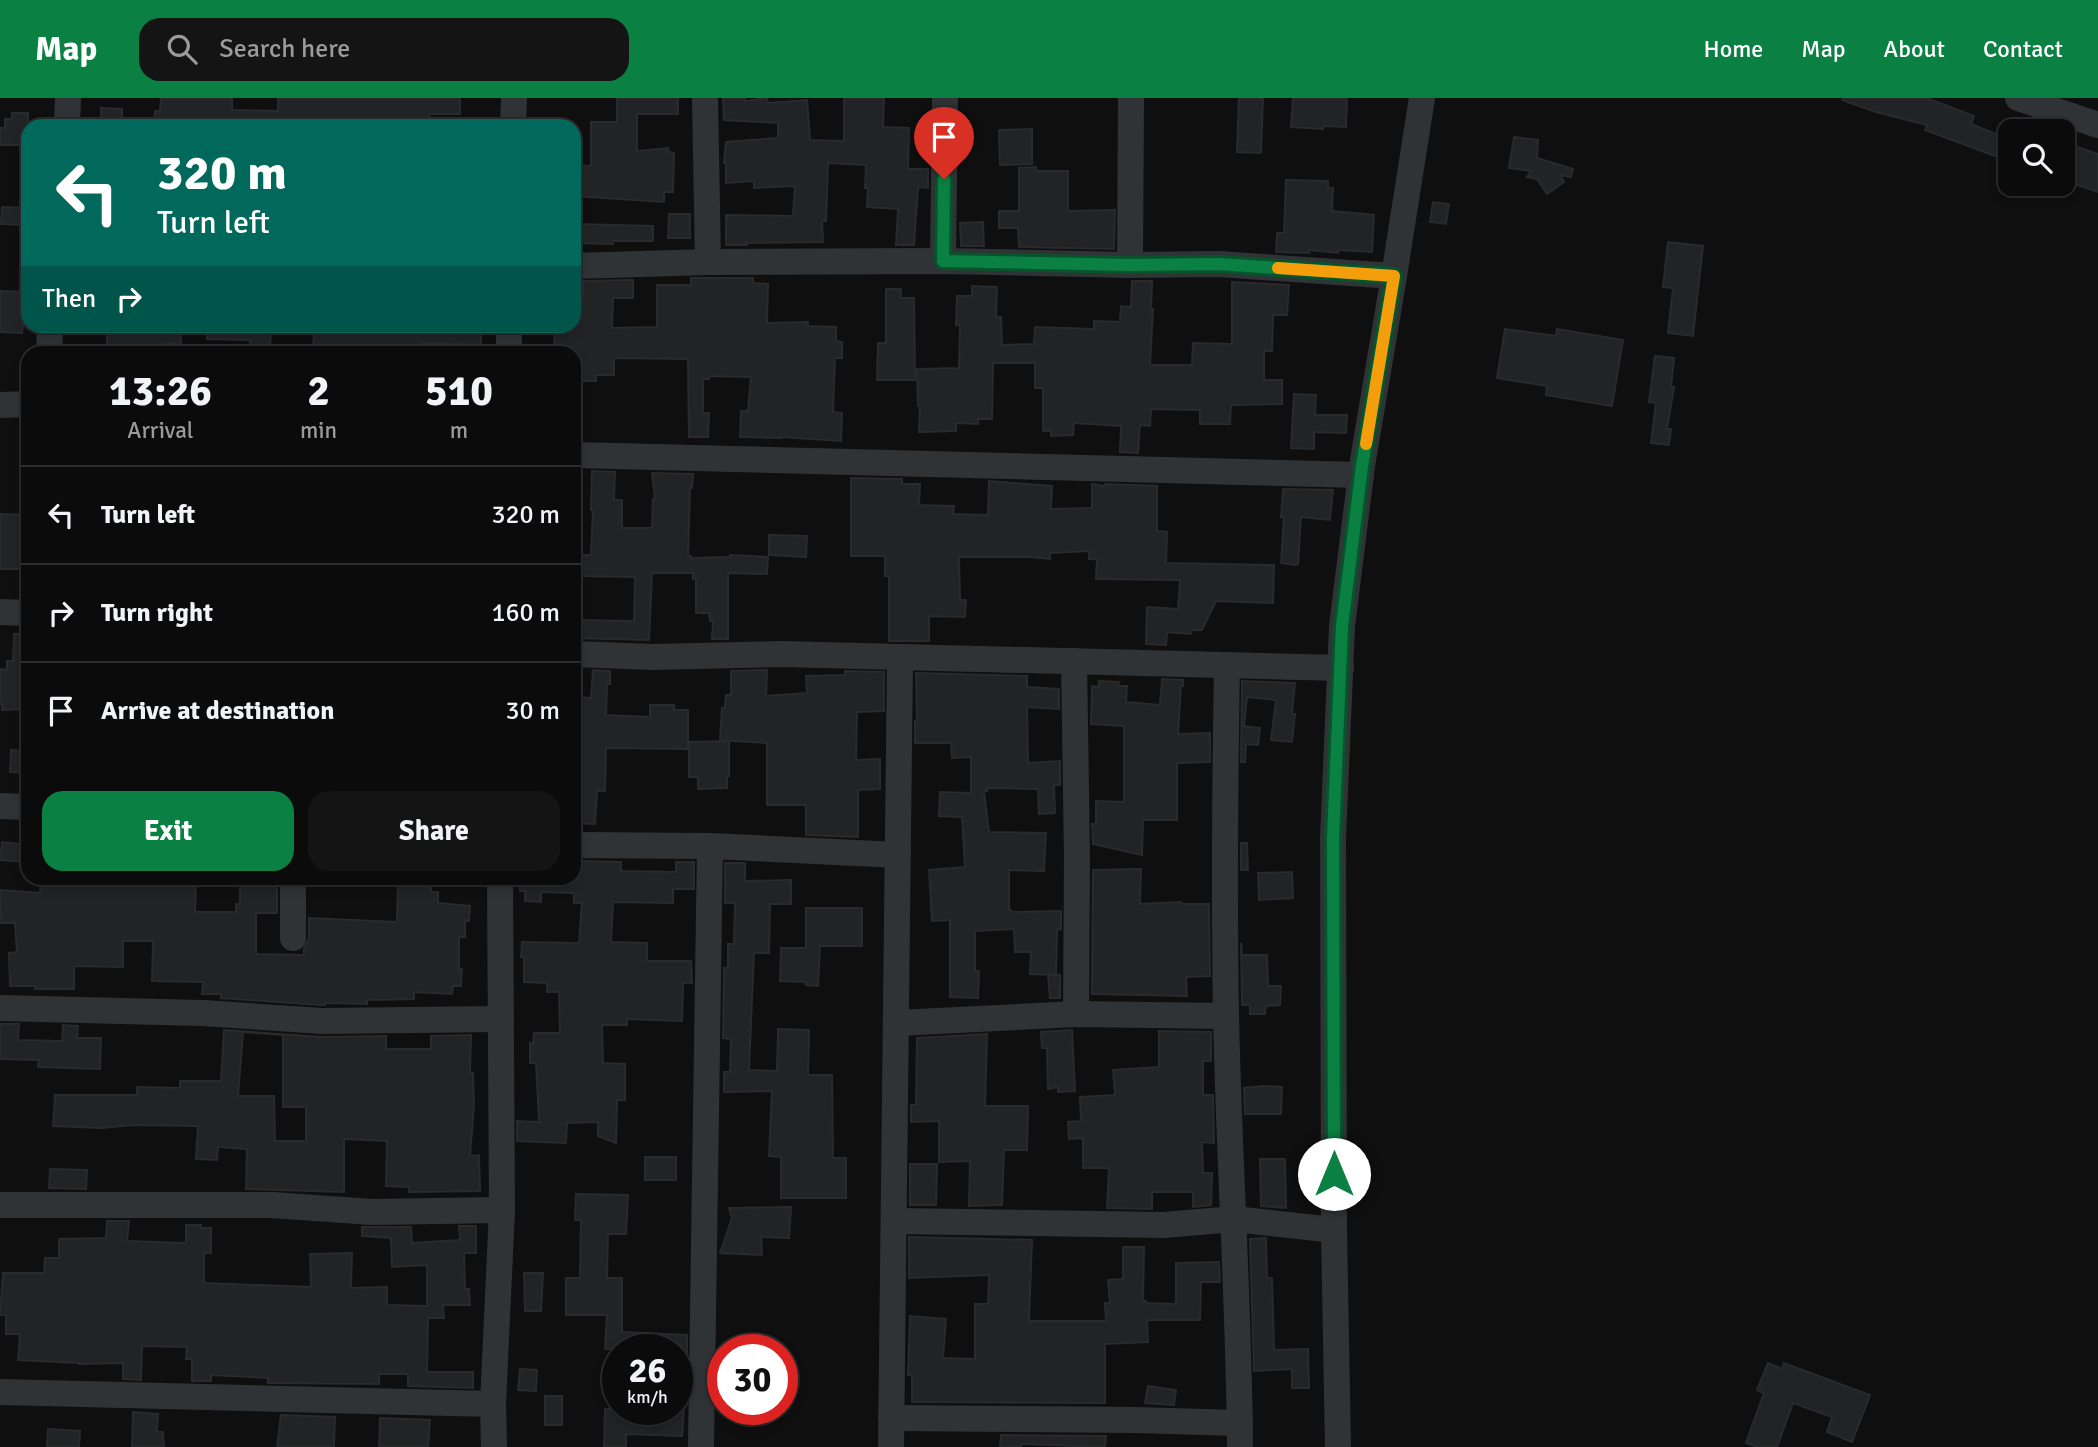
<!DOCTYPE html>
<style>
body{margin:0;font-family:Signika,sans-serif;background:#141415;color:#f1f3f6;height:100vh;display:flex;flex-direction:column;font-size:26px;white-space:nowrap}
*{box-sizing:border-box;margin:0}
p{font-size:23px;color:#9a9b9d}
.icon{flex:none;width:38px;height:38px;fill:none;stroke:currentColor;stroke-width:2;stroke-linecap:round;stroke-linejoin:round}
.map{position:relative;flex:1;overflow:hidden}
.drawer{position:absolute;left:21px;top:248px;width:560px;height:539px;display:flex;flex-direction:column;background:#0b0b0c;border-radius:21px;box-shadow:0 4px 10px #0003,0 0 0 2px #2b2b2d}
.drawer>*{flex:none}
.guide{position:absolute;left:21px;top:21px;width:560px;height:214px;border-radius:21px;box-shadow:0 4px 10px #0003,0 0 0 2px #2b2b2d;background:#00695c;color:#fff;overflow:hidden}
.controls{position:absolute;left:1998px;top:21px;display:grid;gap:14px}
.controls a{display:grid;place-items:center;width:77px;height:77px;border-radius:14px;background:#0b0b0c;box-shadow:0 4px 10px #0003,0 0 0 2px #2b2b2d;font-size:35px}
.speed{position:absolute;left:602px;top:1236px;display:flex;gap:14px;font-size:35px;font-weight:700;text-align:center}
.speed>*{display:grid;place-content:center;width:91px;height:91px;border-radius:50%;background:#0b0b0c;box-shadow:0 4px 10px #0003,0 0 0 2px #2b2b2d;line-height:1}
.speed small{font-size:18px;font-weight:400}
.speed .limit{border:10px solid #d22;background:#fff;color:#111}
.pin{position:absolute;display:grid;place-items:center;width:60px;height:60px;color:#fff;margin:-72px -30px;border-radius:50% 50% 50% 0;rotate:-45deg;box-shadow:0 0 7px #0007}
.pin .icon{rotate:45deg}
.me{position:absolute;width:77px;margin:-38px;rotate:0deg;stroke-linejoin:round;filter:drop-shadow(0 0 5px #0008)}
.turn{display:flex;align-items:center;gap:24px;height:147px;padding:0 21px;font-size:32px}
.turn .icon{width:91px;height:91px;stroke-width:2.5}
.turn b{display:block;font-size:49px;line-height:60px}
.then{display:flex;align-items:center;height:66px;padding:0 21px;background:#0003;gap:14px;font-size:26px}
.eta{display:flex;justify-content:space-evenly;align-items:center;height:119px;text-align:center}
.eta b{font-size:42px;font-weight:700;line-height:49px}
.button{display:flex;gap:14px;margin-top:auto;padding:14px 21px}
.button a{flex:1;height:80px;border-radius:21px;background:#0b8043;color:#fff;font-size:28px;font-weight:700;line-height:80px;text-align:center}
.button a+a{background:#141415;color:#f1f3f6}
ul{padding:0;list-style:none}
li{display:flex;align-items:center;gap:21px;height:98px;padding:0 21px;border-top:2px solid #2b2b2d}
li div{flex:1}
li b{display:block;font-size:26px}
li em{font-style:normal}
header{display:flex;align-items:center;gap:42px;box-sizing:border-box;height:98px;padding:0 35px;background:#0b8043;color:#fff}
header strong{font-size:33px}
nav{display:flex;gap:38px;margin-inline-start:auto;font-size:24px}
.search{width:490px;height:63px;background:#141415;display:flex;align-items:center;gap:18px;box-sizing:border-box;padding:0 24px;border-radius:21px;color:#9a9b9d;font-size:26px}
.map>svg:first-child{display:block}
.building{fill:#222325;stroke:#292a2d;stroke-width:2;fill-rule:evenodd}
.lines{fill:none;stroke-linecap:round;stroke-linejoin:round}
.minor{stroke:#303336;stroke-width:26}
.route-casing{stroke:#07532c;stroke-width:18}
.route{stroke:#0b8043;stroke-width:12}
.slow{stroke:#f59e0b;stroke-width:12}
</style>
<header>
<strong>Map</strong>
<div class="search"><svg class="icon" aria-label="search" viewBox="0 0 24 24"><circle cx="10" cy="10" r="6"/><path d="M15 15l6 6"/></svg>Search here</div>
<nav><a>Home</a><a>Map</a><a>About</a><a>Contact</a></nav>
</header>
<div class="map">
<svg width="2098" height="1349" viewBox="0 0 2098 1349">
<rect width="100%" height="100%" fill="#0f0f10"/>
<g class="building">
<polygon points="161,0 232,0 232,12 278,13 278,0 460,0 460,16 430,16 429,28 154,28 155,13 160,13"/>
<polygon points="617,0 678,0 678,16 637,16 637,53 668,50 669,54 674,55 673,94 664,94 664,104 574,98 574,67 591,68 591,24 617,24"/>
<polygon points="723,0 745,0 745,3 767,0 768,5 807,2 810,42 844,43 844,0 884,0 883,29 909,30 908,71 928,71 928,90 918,89 914,147 896,147 898,111 867,109 868,90 865,90 866,67 828,65 826,123 822,123 823,144 746,145 747,147 726,147 726,117 793,118 795,88 754,90 754,83 726,85 726,65 724,65 726,44 778,40 778,25 724,22"/>
<polygon points="1239,0 1263,0 1261,55 1237,54"/>
<polygon points="1293,0 1347,0 1346,29 1323,28 1323,31 1291,29"/>
<polygon points="1843,0 1927,0 1974,18 1971,26 2006,40 2005,42 2011,44 2011,64 1925,32 1927,27 1876,14 1842,2"/>
<polygon points="101,10 122,11 122,28 101,28"/>
<polygon points="12,15 28,15 28,47 0,47 0,30 5,30 5,21 12,21"/>
<polygon points="1032,31 1032,66 1000,67 999,32"/>
<polygon points="1514,39 1538,42 1537,60 1573,71 1571,79 1560,77 1564,84 1547,96 1537,81 1527,79 1531,73 1509,70"/>
<polygon points="2063,44 2098,56 2098,94 2063,82"/>
<polygon points="1036,69 1036,73 1068,73 1068,113 1115,112 1114,151 1019,149 1018,130 999,130 999,113 1019,113 1019,70"/>
<polygon points="1286,82 1328,83 1328,90 1333,90 1332,113 1374,117 1372,154 1339,152 1338,155 1309,152 1309,155 1276,154 1277,135 1284,135"/>
<polygon points="1433,104 1449,106 1446,126 1430,124"/>
<polygon points="2,109 28,110 28,127 1,126"/>
<polygon points="669,116 690,116 690,140 668,140"/>
<polygon points="983,124 984,148 961,148 960,125"/>
<polygon points="576,126 653,128 653,143 613,143 613,146 576,145"/>
<polygon points="1668,144 1703,148 1693,238 1668,235 1673,190 1663,189"/>
<polygon points="691,180 753,180 753,185 768,186 767,225 808,224 808,228 836,229 836,243 842,244 842,260 835,260 833,314 842,315 841,343 781,339 781,340 740,339 741,313 748,313 751,279 709,278 709,281 703,281 703,315 709,315 708,339 689,339 688,261 614,260 614,277 596,277 596,283 574,283 574,256 554,256 555,228 574,228 575,199 583,199 583,183 633,182 633,200 613,200 612,230 657,229 657,187 691,187"/>
<polygon points="1132,183 1152,183 1151,211 1153,211 1150,267 1192,267 1193,245 1232,246 1232,184 1289,187 1287,217 1273,217 1272,253 1264,253 1264,282 1282,282 1282,306 1231,307 1230,326 1200,326 1200,312 1151,311 1150,328 1140,327 1138,355 1120,354 1121,328 1074,325 1073,337 1051,338 1051,333 1043,333 1043,290 1035,290 1035,265 993,265 992,321 978,321 978,326 956,325 956,333 919,334 920,308 918,308 917,271 959,270 960,227 956,227 957,198 972,198 972,188 997,189 996,219 1001,219 1002,247 1034,246 1035,229 1094,231 1094,223 1120,224 1121,208 1131,209"/>
<polygon points="886,191 901,191 901,200 914,200 915,282 877,282 878,245 886,245"/>
<polygon points="0,193 28,194 28,228 23,227 22,235 0,234"/>
<polygon points="107,228 181,228 181,246 164,246 164,256 107,256"/>
<polygon points="207,228 256,228 255,231 271,231 270,256 249,256 250,242 207,241"/>
<polygon points="314,228 481,228 481,247 422,245 422,256 335,251 335,256 313,256"/>
<polygon points="1505,231 1556,238 1557,231 1623,242 1612,308 1546,297 1547,288 1497,280"/>
<polygon points="1655,258 1674,260 1671,289 1674,289 1667,331 1671,331 1669,347 1651,345 1656,305 1649,304"/>
<polygon points="1294,296 1316,297 1315,317 1347,317 1346,335 1314,334 1314,351 1291,350"/>
<polygon points="592,373 615,374 614,402 622,402 622,430 652,430 653,401 655,401 652,375 693,376 692,390 690,390 688,458 691,458 691,460 730,459 730,457 768,459 767,476 728,475 728,541 712,541 713,523 710,523 709,515 696,515 696,481 693,481 693,475 652,475 649,542 574,540 574,522 634,523 635,479 580,478 581,457 591,457 593,412 591,412"/>
<polygon points="851,380 902,381 902,386 920,386 919,407 954,408 953,416 988,417 989,383 1052,388 1051,411 1092,410 1092,386 1105,388 1105,386 1157,388 1157,433 1167,434 1166,465 1274,467 1273,505 1216,503 1202,532 1192,532 1191,536 1167,534 1166,547 1146,546 1147,509 1178,511 1180,482 1096,481 1097,461 1089,461 1089,453 1050,455 1050,461 1031,459 959,459 960,502 966,502 965,519 929,518 929,543 889,543 889,478 885,478 885,458 851,458"/>
<polygon points="1283,391 1333,392 1330,422 1301,419 1298,466 1295,467 1281,465 1284,419 1281,419"/>
<polygon points="0,416 28,417 28,471 0,471"/>
<polygon points="769,437 807,438 806,459 769,457"/>
<polygon points="14,536 28,536 28,611 2,612 2,606 0,606 0,571 7,572 7,563 13,563"/>
<polygon points="593,572 610,573 610,586 607,586 606,617 650,619 650,607 674,607 674,612 688,612 688,651 606,650 605,693 597,693 595,726 574,725 574,605 575,599 591,600"/>
<polygon points="767,572 766,598 807,595 806,578 845,577 845,573 884,574 884,613 857,614 856,662 880,661 880,691 858,692 858,739 806,737 806,707 767,707 767,645 720,642 722,610 725,610 726,597 731,597 731,573"/>
<polygon points="916,575 1027,578 1027,589 1059,591 1059,611 1027,609 1028,665 1060,663 1060,687 1054,687 1055,715 1039,716 1038,691 987,690 987,693 984,693 989,734 1046,735 1044,773 1009,772 1009,812 1011,812 1011,814 1061,813 1061,831 1057,832 1056,877 1030,876 1031,854 1015,854 1014,831 975,833 975,873 979,873 978,900 950,899 950,822 932,823 929,772 965,769 962,719 939,718 940,694 971,695 971,659 952,660 951,645 915,645 915,623 917,623"/>
<polygon points="1162,581 1183,582 1183,588 1181,588 1178,636 1210,635 1210,664 1177,665 1177,722 1143,722 1142,757 1093,746 1092,726 1096,726 1096,703 1124,704 1124,628 1091,626 1092,588 1099,589 1099,583 1119,584 1118,588 1127,588 1126,604 1160,607"/>
<polygon points="1242,583 1295,585 1292,616 1295,616 1292,644 1271,642 1276,602 1247,599 1244,628 1260,630 1258,647 1246,646 1245,664 1241,664"/>
<polygon points="729,643 729,678 727,678 727,690 698,691 698,679 689,679 689,644"/>
<polygon points="11,652 28,653 28,675 10,674"/>
<polygon points="2,744 28,747 28,764 0,762"/>
<polygon points="1241,745 1247,745 1248,772 1241,772"/>
<polygon points="574,763 621,764 621,773 676,774 676,764 694,764 694,791 673,791 673,805 613,804 611,844 647,845 647,863 691,863 692,885 683,885 682,923 627,921 627,927 602,927 603,965 625,966 625,1002 617,1002 616,1045 598,1038 598,1024 567,1025 566,1045 517,1043 517,1023 539,1024 536,965 530,965 530,945 533,946 534,935 560,935 559,894 547,894 547,885 524,884 524,859 521,859 522,844 579,845 582,805 574,805 574,795 541,794 541,804 525,803 525,793 520,793 520,780 574,780"/>
<polygon points="725,765 745,765 745,783 791,782 791,806 770,806 769,855 754,855 749,972 777,973 778,931 809,932 808,977 832,977 833,1060 846,1060 846,1100 781,1100 781,1059 769,1058 772,993 724,994 724,974 730,974 731,941 723,940 724,870 728,870 728,846 734,846 735,805 725,805"/>
<polygon points="1141,771 1140,806 1181,804 1181,806 1209,806 1210,878 1186,879 1187,898 1092,896 1093,772"/>
<polygon points="1292,774 1293,800 1259,802 1258,775"/>
<polygon points="41,780 196,780 195,814 236,814 236,806 240,806 240,780 277,781 277,815 256,815 256,856 304,857 304,850 309,840 309,820 397,824 398,785 416,785 416,788 431,789 431,794 438,794 438,805 470,808 469,823 465,822 465,839 459,839 459,871 462,871 461,888 453,888 452,896 414,894 414,901 367,902 367,906 325,905 325,907 322,907 221,900 221,896 202,896 203,884 152,883 153,843 123,843 123,869 74,868 74,891 35,891 35,888 10,888 9,855 17,854 15,825 1,825 0,792 40,795"/>
<polygon points="806,810 862,810 862,848 820,848 818,888 806,887 806,884 780,883 781,850 806,850"/>
<polygon points="1241,845 1242,857 1267,857 1268,888 1281,888 1280,907 1266,908 1265,916 1250,916 1250,907 1242,907"/>
<polygon points="1048,877 1060,877 1060,900 1050,900"/>
<polygon points="0,926 19,926 18,942 62,943 63,927 78,928 77,940 101,940 100,971 38,969 39,962 0,961"/>
<path d="M224 932 321 939 386 938V951H431V938L471 937 470 976 473 975 474 1007 470 1058 479 1057 480 1093 409 1094V1089L386 1088 387 1043 344 1041V1094L246 1091 247 1051 218 1049 217 1062 196 1061 198 1028 133 1027 102 1030 53 1028 55 997H137V989L180 990V983H221ZM243 934 283 937V1009H306V1043H275L274 998H238Z"/>
<polygon points="1072,932 1075,993 1058,994 1058,989 1048,991 1047,950 1042,950 1041,934"/>
<polygon points="1159,933 1211,934 1211,963 1203,963 1203,997 1213,997 1214,1045 1202,1044 1203,1075 1212,1075 1211,1107 1193,1109 1193,1094 1152,1094 1152,1111 1107,1110 1109,1070 1083,1070 1083,1040 1069,1041 1068,1024 1081,1023 1080,999 1115,997 1113,972 1159,969"/>
<polygon points="987,936 985,1008 1028,1008 1027,1052 1004,1052 1002,1107 969,1108 970,1063 939,1064 939,1023 911,1024 911,1007 916,1007 917,940"/>
<polygon points="1263,988 1282,989 1281,1016 1245,1016 1244,990"/>
<rect x="645" y="1059" width="31" height="23"/>
<polygon points="1260,1061 1285,1061 1286,1110 1261,1108"/>
<polygon points="910,1066 937,1066 936,1107 910,1107"/>
<polygon points="50,1071 87,1072 86,1091 49,1090"/>
<polygon points="576,1096 628,1097 626,1136 608,1136 607,1180 622,1180 622,1234 687,1237 687,1261 677,1261 677,1251 605,1251 607,1217 566,1217 566,1180 580,1180 581,1122 575,1122"/>
<polygon points="791,1109 789,1140 761,1139 762,1157 720,1155 732,1120 729,1110"/>
<polygon points="107,1123 129,1123 127,1143 186,1145 186,1127 201,1127 200,1130 211,1130 211,1155 204,1155 204,1185 311,1189 310,1156 352,1155 351,1190 387,1189 387,1207 427,1208 427,1167 392,1169 391,1140 362,1138 362,1129 411,1129 412,1145 460,1142 459,1128 476,1128 476,1155 464,1155 465,1191 469,1191 470,1207 443,1207 444,1220 428,1220 427,1274 473,1274 473,1290 408,1288 408,1276 379,1276 379,1286 268,1285 268,1280 211,1277 211,1283 192,1283 192,1261 186,1261 187,1249 142,1248 141,1282 123,1281 123,1265 79,1266 79,1265 18,1262 20,1236 6,1236 6,1217 0,1217 3,1175 44,1175 45,1160 59,1160 59,1141 106,1140"/>
<polygon points="909,1139 1032,1142 1029,1223 1106,1223 1105,1205 1110,1205 1108,1182 1123,1181 1123,1149 1144,1149 1143,1203 1146,1203 1146,1205 1176,1206 1176,1165 1219,1164 1220,1184 1201,1184 1200,1222 1147,1222 1148,1244 1105,1246 1105,1305 912,1304 912,1277 908,1277 910,1218 946,1221 943,1260 975,1261 975,1206 988,1206 989,1177 909,1180"/>
<polygon points="1266,1140 1267,1180 1272,1180 1274,1252 1308,1251 1309,1290 1292,1290 1292,1271 1254,1273 1250,1141"/>
<polygon points="524,1175 543,1175 541,1213 525,1213"/>
<polygon points="1768,1265 1782,1271 1784,1265 1870,1297 1852,1344 1827,1334 1832,1319 1793,1305 1777,1349 1758,1349 1746,1345 1764,1295 1757,1292"/>
<polygon points="520,1271 537,1272 536,1293 518,1292"/>
<polygon points="1148,1288 1176,1292 1174,1307 1145,1305"/>
<rect x="545" y="1298" width="17" height="29"/>
<polygon points="605,1311 684,1311 682,1338 626,1336 626,1349 604,1349"/>
<polygon points="133,1314 158,1316 157,1334 163,1334 164,1349 132,1349"/>
<polygon points="281,1317 335,1319 334,1349 277,1349"/>
<polygon points="380,1320 430,1322 428,1349 379,1349"/>
<polygon points="48,1331 80,1333 79,1349 47,1349"/>
<polygon points="1001,1337 1106,1338 1105,1349 1021,1346 1021,1349 1000,1349"/>
</g>
<g class="lines">
<g class="minor">
<polyline points="705,0 708,164"/>
<polyline points="2018,0 2098,27"/>
<polyline points="67,28 68,0"/>
<polyline points="513,28 514,0"/>
<polyline points="943,163 945,0"/>
<polyline points="1130,167 1131,0"/>
<polyline points="574,168 708,164 943,163 1130,167 1219,166 1394,178"/>
<polyline points="49,256 50,228"/>
<polyline points="509,256 509,228"/>
<polyline points="0,307 28,306"/>
<polyline points="574,357 1361,377"/>
<polyline points="0,514 28,515"/>
<polyline points="574,556 652,559 782,556 1341,570"/>
<polyline points="1074,563 1077,759 1076,916"/>
<path d="M1227 567C1225 684 1224 801 1226 918 1229 1062 1239 1205 1240 1349"/>
<polyline points="0,708 28,709"/>
<polyline points="574,747 710,748 898,757"/>
<polyline points="293,840 293,780"/>
<polyline points="0,910 203,915 322,923 501,921"/>
<polyline points="897,925 1076,916 1226,918"/>
<polyline points="0,1107 272,1107 372,1114 502,1112"/>
<polyline points="894,1123 1164,1127 1234,1121 1334,1132"/>
<polyline points="0,1294 493,1306"/>
<polyline points="891,1320 1135,1322 1240,1325"/>
<polyline points="494,1349 493,1306 502,1112 500,780"/>
<polyline points="701,1349 710,748"/>
<polyline points="891,1349 900,559"/>
<polyline points="1338,1349 1334,1132 1333,740 1342,528 1362,368 1394,178 1422,0"/>
</g>
</g>
<g class="lines">
<g class="route-casing">
<polyline id="route" points="944,81 943,163 1130,167 1219,166 1394,178 1362,368 1342,528 1333,740 1334,1076"/>
</g>
<use href="#route" class="route"/>
<polyline class="slow" points="1278,170 1394,178 1366,346"/>
</g>
</svg>
<div class="controls">
<a><svg class="icon" aria-label="search" viewBox="0 0 24 24"><circle cx="10" cy="10" r="6"/><path d="M15 15l6 6"/></svg></a>
</div>
<div class="speed"><div>26<small>km/h</small></div><div class="limit">30</div></div>
<div class="pin" style="left:944px;top:81px;background:#d93025"><svg class="icon" aria-label="arrive" viewBox="0 0 24 24"><path d="M6 21V4h12l-3 4 3 4H6"/></svg></div>
<svg class="me" style="left:1334px;top:1076px" viewBox="-20 -20 40 40"><circle r="19" fill="#fff"/><path d="M0-13L10 11 0 6-10 11z" fill="#0b8043"/></svg>
<div class="guide">
<div class="turn"><svg class="icon" aria-label="left" viewBox="0 0 24 24"><path d="M17 20v-9H6M10 6l-5 5 5 5"/></svg><div><b>320 m</b>Turn left</div></div>
<div class="then">Then<svg class="icon" aria-label="right" viewBox="0 0 24 24"><path d="M7 20v-9h11M14 6l5 5-5 5"/></svg></div>
</div>
<section class="drawer">
<div class="eta">
<div><b>13:26</b><p>Arrival</p></div>
<div><b>2</b><p>min</p></div>
<div><b>510</b><p>m</p></div>
</div>
<ul>
<li><svg class="icon" aria-label="left" viewBox="0 0 24 24"><path d="M17 20v-9H6M10 6l-5 5 5 5"/></svg><div><b>Turn left</b></div><em>320 m</em></li>
<li><svg class="icon" aria-label="right" viewBox="0 0 24 24"><path d="M7 20v-9h11M14 6l5 5-5 5"/></svg><div><b>Turn right</b></div><em>160 m</em></li>
<li><svg class="icon" aria-label="arrive" viewBox="0 0 24 24"><path d="M6 21V4h12l-3 4 3 4H6"/></svg><div><b>Arrive at destination</b></div><em>30 m</em></li>
</ul>
<div class="button"><a>Exit</a><a>Share</a></div>
</section>
</div>
